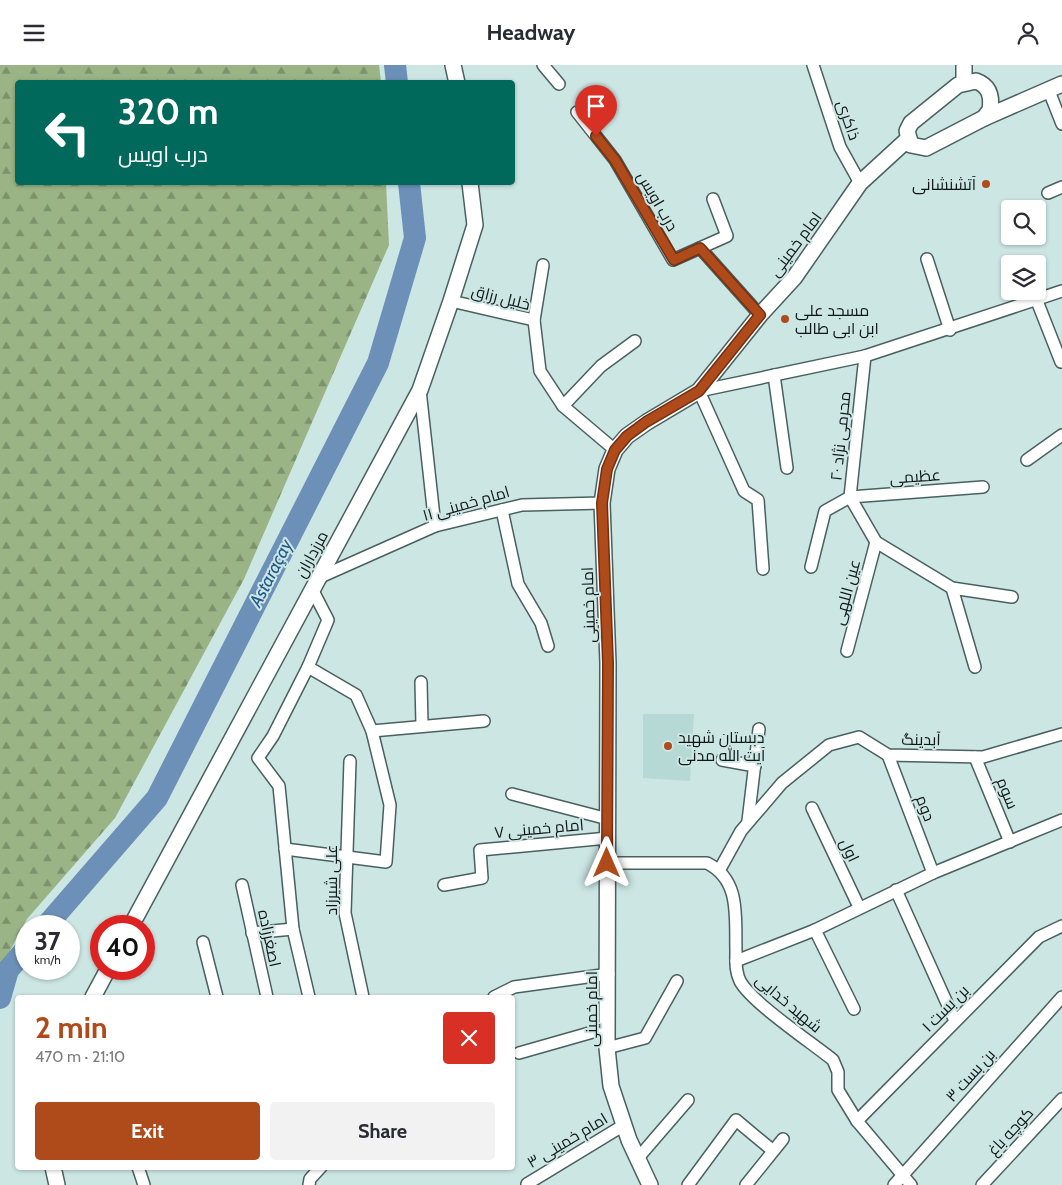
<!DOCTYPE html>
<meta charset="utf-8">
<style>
body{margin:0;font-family:Cabin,Cairo,sans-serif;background:#f2f2f3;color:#2b2b33;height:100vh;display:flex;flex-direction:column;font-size:19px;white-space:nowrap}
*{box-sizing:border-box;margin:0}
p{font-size:16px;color:#7c7c81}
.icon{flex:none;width:28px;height:28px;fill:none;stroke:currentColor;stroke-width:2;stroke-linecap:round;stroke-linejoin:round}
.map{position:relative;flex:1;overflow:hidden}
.sheet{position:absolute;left:15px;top:930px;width:500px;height:175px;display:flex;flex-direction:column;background:#fff;border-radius:5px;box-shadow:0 1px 4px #0004}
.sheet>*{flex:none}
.guide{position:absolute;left:15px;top:15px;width:500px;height:105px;border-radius:5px;box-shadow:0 1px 4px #0004;background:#00695c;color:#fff;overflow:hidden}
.controls{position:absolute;left:1001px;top:135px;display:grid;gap:10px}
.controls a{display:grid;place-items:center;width:45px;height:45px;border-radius:5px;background:#fff;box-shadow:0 1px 4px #0004;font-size:25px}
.speed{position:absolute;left:15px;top:850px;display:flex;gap:10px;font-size:25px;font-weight:700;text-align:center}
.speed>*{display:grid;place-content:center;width:65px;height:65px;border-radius:50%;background:#fff;box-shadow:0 1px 4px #0004;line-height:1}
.speed small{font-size:12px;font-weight:400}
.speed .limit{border:8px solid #d22;background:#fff;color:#111}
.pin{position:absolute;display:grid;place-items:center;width:42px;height:42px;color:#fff;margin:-51px -21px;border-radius:50% 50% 50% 0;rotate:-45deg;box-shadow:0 0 5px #0007}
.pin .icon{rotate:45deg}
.me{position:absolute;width:55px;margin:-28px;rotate:0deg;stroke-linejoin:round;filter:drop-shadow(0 0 4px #0008)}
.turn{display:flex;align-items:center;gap:18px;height:105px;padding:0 20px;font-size:22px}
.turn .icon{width:65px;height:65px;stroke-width:2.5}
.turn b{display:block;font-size:35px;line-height:42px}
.round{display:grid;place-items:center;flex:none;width:52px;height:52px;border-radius:5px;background:#f2f2f3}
.headline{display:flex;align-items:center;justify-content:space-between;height:85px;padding:0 20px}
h1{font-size:30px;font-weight:700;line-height:38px;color:#af4a1b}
.cta{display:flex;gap:10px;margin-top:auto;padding:10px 20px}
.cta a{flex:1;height:58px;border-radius:5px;background:#af4a1b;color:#fff;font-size:20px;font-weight:700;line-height:58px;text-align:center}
.cta a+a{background:#f2f2f3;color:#2b2b33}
header{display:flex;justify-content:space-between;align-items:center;height:65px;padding:0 20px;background:#fff;font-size:22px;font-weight:700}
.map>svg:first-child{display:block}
.built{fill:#b6d9d6}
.forest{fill:url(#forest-firs)}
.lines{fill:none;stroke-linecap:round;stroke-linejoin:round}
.river{stroke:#6c90b8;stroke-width:22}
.minor-casing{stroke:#49605f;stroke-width:14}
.tertiary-casing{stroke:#49605f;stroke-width:18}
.minor{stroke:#fff;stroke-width:11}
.tertiary{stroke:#fff;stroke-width:15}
.route-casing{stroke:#723012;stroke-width:12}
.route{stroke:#af4a1b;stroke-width:9}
.poi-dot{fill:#af4a1b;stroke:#cce6e4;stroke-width:2}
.labels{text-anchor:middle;stroke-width:4;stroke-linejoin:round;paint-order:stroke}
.street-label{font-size:16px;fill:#0e1716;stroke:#cce6e4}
.poi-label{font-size:16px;fill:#0e1716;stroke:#cce6e4;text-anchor:start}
.water-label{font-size:18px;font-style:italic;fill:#21578b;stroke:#cce6e4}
</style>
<header><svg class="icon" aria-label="menu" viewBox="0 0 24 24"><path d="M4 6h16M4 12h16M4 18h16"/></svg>Headway<svg class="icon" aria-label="person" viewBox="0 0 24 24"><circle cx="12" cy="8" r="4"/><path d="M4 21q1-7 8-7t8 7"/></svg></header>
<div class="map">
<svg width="1062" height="1120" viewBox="0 0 1062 1120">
<defs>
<pattern id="forest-firs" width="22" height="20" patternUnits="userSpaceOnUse" patternTransform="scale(1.25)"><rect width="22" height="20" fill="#9ab485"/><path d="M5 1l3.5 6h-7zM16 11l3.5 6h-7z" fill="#7c916c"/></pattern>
</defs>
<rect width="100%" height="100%" fill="#cce6e4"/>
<polygon class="built" points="643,649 694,649 690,716 643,713"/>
<polygon class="forest" points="0,0 379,0 381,17 18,18 18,118 386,118 389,180 244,514 115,753 27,854 0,904"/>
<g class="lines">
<g class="river">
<polyline points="395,0 397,18"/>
<polyline points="46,861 157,733 378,298 415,173 409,118"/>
<polyline points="0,933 8,905 26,884"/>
</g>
<g class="minor-casing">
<g id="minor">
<polyline points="543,0 559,19"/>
<polyline points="813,0 840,82 860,118"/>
<polyline points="1049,26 1062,59"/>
<polyline points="577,47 615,95 673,195 700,183 760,250"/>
<polyline points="1048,128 1062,122"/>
<polyline points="700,183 727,171 713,134"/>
<polyline points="927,194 950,265"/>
<polyline points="451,236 534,255 540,306 563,341 615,385"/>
<polyline points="1037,236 1061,297"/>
<polyline points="534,255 543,200"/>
<polyline points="865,291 850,432 876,477 952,523 1012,532"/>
<polyline points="774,310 787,403"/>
<polyline points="420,325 435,461"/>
<polyline points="563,341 601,301 635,276"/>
<polyline points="1027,395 1062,370"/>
<polyline points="502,445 518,519 541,558 548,581"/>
<polyline points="811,502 825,446 850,432 983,422"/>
<polyline points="763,504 758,435 744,426 699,326 865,291 1062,226"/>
<polyline points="318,513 435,461 522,440 602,438"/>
<polyline points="952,523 975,602"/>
<polyline points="847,586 876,477"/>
<polyline points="308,602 273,671 258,693 279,721 293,864 309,932"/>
<polyline points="421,617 422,660"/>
<polyline points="372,666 484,656"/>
<polyline points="888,690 933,808"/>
<polyline points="975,692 1010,777"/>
<polyline points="722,695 755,701"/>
<polyline points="350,696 345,848 363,932"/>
<polyline points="512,729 608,754"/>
<polyline points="812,743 859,842"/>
<polyline points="748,756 759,664"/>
<polyline points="285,784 386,797 390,740 372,666 356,630 308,602 328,555 312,524"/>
<path d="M607 798H707C741 815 735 852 736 886 736 896 735 906 740 916 751 937 812 978 833 995L838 1007V1025L857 1056 911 1120"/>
<polyline points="720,804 741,766 782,718 829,680 859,672 888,690 983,692 1062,669"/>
<polyline points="242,820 267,932"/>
<polyline points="444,820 482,813 480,785 608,773"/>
<polyline points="896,825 955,956"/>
<polyline points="815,865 854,944"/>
<polyline points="252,868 293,864"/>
<polyline points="203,877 217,932"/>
<polyline points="736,896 815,865 933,808 1062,755"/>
<polyline points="494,932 514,922 609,909"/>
<polyline points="607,983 645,973 677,916"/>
<polyline points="519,988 607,963"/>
<polyline points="857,1056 1039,872 1062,861"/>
<polyline points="638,1093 688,1035"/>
<polyline points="138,1102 144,1120"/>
<polyline points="527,1119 624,1060"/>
<polyline points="309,1120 310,1114 321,1102"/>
<polyline points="688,1120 736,1055 772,1085"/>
<polyline points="746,1120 783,1074"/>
<polyline points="894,1120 1062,932"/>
<polyline points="982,1120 1062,1034"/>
</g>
</g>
<g class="tertiary-casing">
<g id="tertiary">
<polyline points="453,0 457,18"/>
<polyline points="964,0 964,17"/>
<path d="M976 16C990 21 992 32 990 45L984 53 926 83 911 80 907 66 911 58 958 20Z"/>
<polyline points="984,53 1062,19"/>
<polyline points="131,861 420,325 451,236 475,160 470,118"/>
<polyline points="93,932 108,904"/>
<polyline points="53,1102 57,1120"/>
<polyline points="650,1120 629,1075 611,1021 607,983 608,598 602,438 607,404 615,385 627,371 647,357 699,326 760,250 794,213 860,118 908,74"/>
</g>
</g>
<use href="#minor" class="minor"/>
<use href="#tertiary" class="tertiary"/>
</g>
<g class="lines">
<g class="route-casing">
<polyline id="route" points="596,71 615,95 674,195 700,183 760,250 699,326 646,357 627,371 615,385 607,404 602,438 608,598 607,798"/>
</g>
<use href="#route" class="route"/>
</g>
<g class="poi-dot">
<circle cx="986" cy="119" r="5"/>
<circle cx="785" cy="254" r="5"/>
<circle cx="668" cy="681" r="5"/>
</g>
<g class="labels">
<g class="street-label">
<text transform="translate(849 55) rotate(71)" y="6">ذاکری</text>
<text transform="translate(658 136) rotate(60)" y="6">درب اویس</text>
<text transform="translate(795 179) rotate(-53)" y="6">امام خمینی</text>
<text transform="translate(501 232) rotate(14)" y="6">خلیل رزاق</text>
<text transform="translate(840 371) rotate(-84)" y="6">محرمی نژاد ۲۰</text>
<text transform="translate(915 411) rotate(-4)" y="6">عظیمی</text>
<text transform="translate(466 438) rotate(-16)" y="6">امام خمینی ۱۱</text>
<text transform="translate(311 489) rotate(-61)" y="6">مرزداران</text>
<text transform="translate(846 527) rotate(-75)" y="6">عین اللهی</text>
<text transform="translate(588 540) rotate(-92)" y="6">امام خمینی</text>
<text transform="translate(921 674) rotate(1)" y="6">آبدینگ</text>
<text transform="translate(1008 728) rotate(68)" y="6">سوم</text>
<text transform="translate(926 743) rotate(69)" y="6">دوم</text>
<text transform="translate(539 763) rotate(-5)" y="6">امام خمینی ۷</text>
<text transform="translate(850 785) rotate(65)" y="6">اول</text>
<text transform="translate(331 815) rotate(-90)" y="6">علی شیرزاد</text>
<text transform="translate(270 873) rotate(78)" y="6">اصغرزاده</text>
<text transform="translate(789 938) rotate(40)" y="6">شهید خدایی</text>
<text transform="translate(945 943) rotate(-45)" y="6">بن بست ۱</text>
<text transform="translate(591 944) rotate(-90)" y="6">امام خمینی</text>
<text transform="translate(970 1010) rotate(-48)" y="6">بن بست ۳</text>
<text transform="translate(1010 1066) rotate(-47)" y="6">کوچه باغ</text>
<text transform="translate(567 1075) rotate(-31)" y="6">امام خمینی ۳</text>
</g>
<g class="poi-label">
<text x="976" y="125" text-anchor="end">آتشنشانی</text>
<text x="795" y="251">مسجد علی<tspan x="795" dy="18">ابن ابی طالب</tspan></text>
<text x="678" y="678">دبستان شهید<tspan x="678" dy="18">آیت الله مدنی</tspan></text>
</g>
<g class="water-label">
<text transform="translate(271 508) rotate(-63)" y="6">Astaraçay</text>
</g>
</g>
</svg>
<div class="controls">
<a><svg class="icon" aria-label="search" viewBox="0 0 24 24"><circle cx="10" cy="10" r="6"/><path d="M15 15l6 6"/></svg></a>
<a><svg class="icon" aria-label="layers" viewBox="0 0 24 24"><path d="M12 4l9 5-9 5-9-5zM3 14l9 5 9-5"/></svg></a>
</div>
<div class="speed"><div>37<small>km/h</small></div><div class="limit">40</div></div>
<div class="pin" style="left:596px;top:71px;background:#d93025"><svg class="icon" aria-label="arrive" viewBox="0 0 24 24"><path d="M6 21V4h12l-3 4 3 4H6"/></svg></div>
<svg class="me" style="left:607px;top:798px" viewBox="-20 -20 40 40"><path d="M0-17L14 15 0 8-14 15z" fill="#af4a1b" stroke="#fff" stroke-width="4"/></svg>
<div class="guide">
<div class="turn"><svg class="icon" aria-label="left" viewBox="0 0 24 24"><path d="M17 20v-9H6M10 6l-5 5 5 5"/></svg><div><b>320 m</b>درب اویس</div></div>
</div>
<section class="sheet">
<div class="headline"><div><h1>2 min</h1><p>470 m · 21:10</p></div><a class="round" style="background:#d93025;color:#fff"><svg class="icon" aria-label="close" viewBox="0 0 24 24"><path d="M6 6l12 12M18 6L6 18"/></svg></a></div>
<div class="cta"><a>Exit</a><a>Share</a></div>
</section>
</div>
